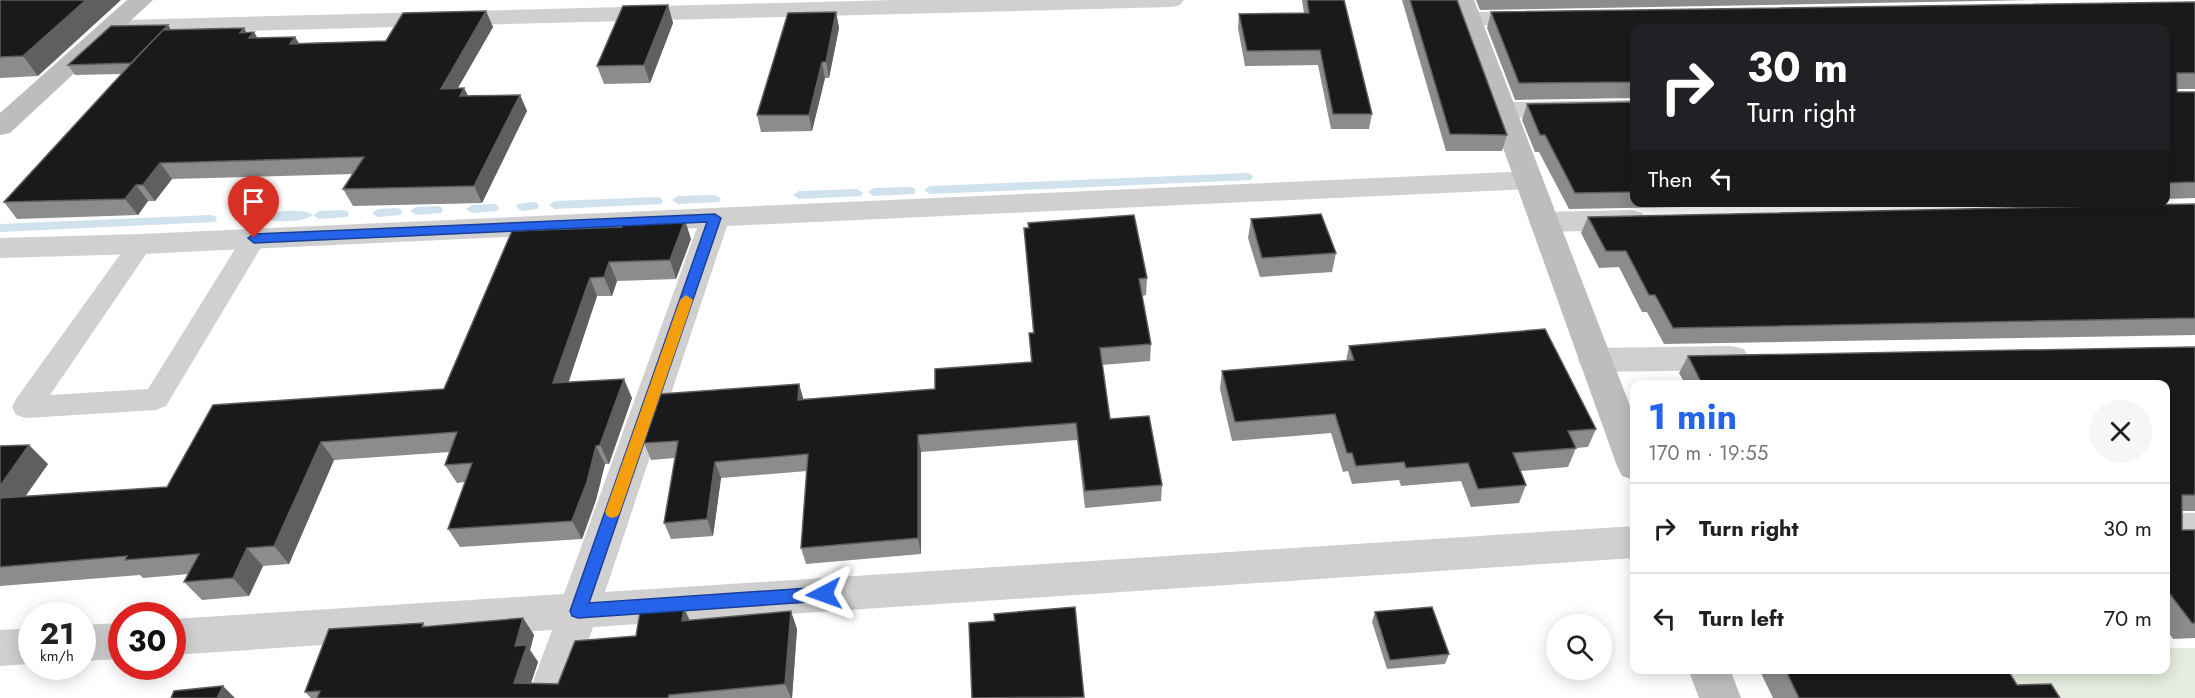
<!DOCTYPE html>
<meta charset="utf-8">
<style>
body{margin:0;font-family:Jost,sans-serif;background:#f6f6f6;color:#202124;height:100vh;display:flex;flex-direction:column;font-size:22px;white-space:nowrap}
*{box-sizing:border-box;margin:0}
p{font-size:20px;color:#757577}
.icon{flex:none;width:33px;height:33px;fill:none;stroke:currentColor;stroke-width:2;stroke-linecap:round;stroke-linejoin:round}
.map{position:relative;flex:1;overflow:hidden}
.side{position:absolute;left:1630px;top:380px;width:540px;height:294px;display:flex;flex-direction:column;background:#fff;border-radius:12px;box-shadow:0 3px 15px #0003}
.side>*{flex:none}
.guide{position:absolute;left:1630px;top:24px;width:540px;height:183px;border-radius:12px;box-shadow:0 3px 15px #0003;background:#202124;color:#fff;overflow:hidden}
.controls{position:absolute;left:1546px;top:614px;display:grid;gap:12px}
.controls a{display:grid;place-items:center;width:66px;height:66px;border-radius:50%;background:#fff;box-shadow:0 3px 15px #0003;font-size:30px}
.speed{position:absolute;left:18px;top:602px;display:flex;gap:12px;font-size:30px;font-weight:700;text-align:center}
.speed>*{display:grid;place-content:center;width:78px;height:78px;border-radius:50%;background:#fff;box-shadow:0 3px 15px #0003;line-height:1}
.speed small{font-size:15px;font-weight:400}
.speed .limit{border:9px solid #d22;background:#fff;color:#111}
.pin{position:absolute;display:grid;place-items:center;width:51px;height:51px;color:#fff;margin:-62px -26px;border-radius:50% 50% 50% 0;rotate:-45deg;box-shadow:0 0 6px #0007}
.pin .icon{rotate:45deg}
.me{position:absolute;width:66px;margin:-33px;rotate:266deg;stroke-linejoin:round;filter:drop-shadow(0 0 4px #0008)}
.turn{display:flex;align-items:center;gap:21px;height:126px;padding:0 18px;font-size:27px}
.turn .icon{width:78px;height:78px;stroke-width:2.5}
.turn b{display:block;font-size:42px;line-height:51px}
.then{display:flex;align-items:center;height:57px;padding:0 18px;background:#0003;gap:12px;font-size:22px}
.round{display:grid;place-items:center;flex:none;width:63px;height:63px;border-radius:32px;background:#f6f6f6}
.overview{display:flex;align-items:center;justify-content:space-between;height:102px;padding:0 18px}
h1{font-size:36px;font-weight:700;line-height:45px;color:#2563eb}
ul{padding:0;list-style:none}
li{display:flex;align-items:center;gap:18px;height:90px;padding:0 18px;border-top:2px solid #e0e0e0}
li div{flex:1}
li b{display:block;font-size:22px}
li em{font-style:normal}
.map>svg:first-child{display:block}
.green{fill:#e6ecdf}
.lines{fill:none;stroke-linecap:round;stroke-linejoin:round}
.stream{fill:#cfe2ee;fill-rule:evenodd}
.lane{fill:#d0d0d0;fill-rule:evenodd}
.street{fill:#d0d0d0;fill-rule:evenodd}
.secondary{fill:#bdbdbd;fill-rule:evenodd}
.wall{fill:#8c8c8c}
.shaded-wall{fill:#5f5f5f}
.building{fill:#1a1a1a;stroke:#5f5f5f;stroke-width:1.5}
.route{fill:#2563eb;stroke:#184099;stroke-width:1.5}
.slow{fill:#f59e0b}
</style>
<div class="map">
<svg width="2195" height="698" viewBox="0 0 2195 698">
<rect width="100%" height="100%" fill="#fff"/>
<polygon class="green" points="2166,640 2172,648 2195,648 2195,698 2009,698 1995,669 2166,669"/>
<g class="lines">
<g class="stream">
<polygon points="1247,173 1251,174 1253,177 1251,180 930,194 924,190 930,186"/>
<polygon points="910,187 914,188 916,191 914,194 874,196 868,192 874,188"/>
<polygon points="857,189 863,193 861,196 799,199 793,195 799,191"/>
<polygon points="715,195 721,199 719,202 678,204 672,200 678,196"/>
<polygon points="657,197 661,198 663,201 661,204 555,209 549,205 555,201"/>
<polygon points="533,202 537,203 539,206 537,209 522,211 516,207 518,204"/>
<polygon points="493,204 497,205 499,208 497,211 472,213 466,209 472,205"/>
<polygon points="437,206 441,207 443,210 441,213 416,215 410,211 416,207"/>
<polygon points="396,208 400,209 402,212 400,215 378,217 372,213 378,209"/>
<path d="M343 210 347 211 349 214 347 217 319 219 313 215C305 222 271 224 263 217 271 210 305 208 313 215L319 211Z"/>
<polygon points="211,215 215,216 217,219 215,222 0,232 0,224"/>
</g>
<polygon class="lane" points="254,231 263,233 266,239 166,406 156,410 26,418 16,415 12,407 16,399 132,238 141,236 150,238 153,244 50,395 148,389 245,233"/>
<g class="street">
<polygon points="893,0 1184,0 1180,5 1172,7 124,34 115,32 112,27 115,22 124,20"/>
<polygon points="1536,11 1545,13 1548,18 1545,23 1469,26 1460,24 1457,19 1460,14 1469,12"/>
<polygon points="1635,100 1635,116 1502,118 1493,116 1489,110 1493,104 1502,102"/>
<polygon points="1529,171 1539,174 1543,180 1539,186 1529,189 727,226 605,592 1635,526 1635,558 593,627 569,698 527,698 552,630 172,655 172,619 564,594 697,228 141,254 0,258 0,238 141,234"/>
<polygon points="1632,210 1642,213 1647,220 1642,227 1632,230 1544,232 1534,229 1529,222 1534,215 1544,212"/>
<polygon points="1732,346 1744,349 1749,358 1744,367 1732,370 1595,372 1583,369 1578,360 1583,351 1595,348"/>
<rect x="2166" y="513" width="29" height="32"/>
<polygon points="122,623 122,659 82,661 82,625"/>
<polygon points="32,628 32,664 0,666 0,630"/>
</g>
<g class="secondary">
<polygon points="127,0 153,0 10,133 0,135 0,113"/>
<polygon points="1450,0 1474,0 1635,419 1635,480 1622,476 1617,466"/>
<polygon points="1688,669 1730,669 1741,698 1699,698"/>
</g>
</g>
<g class="wall">
<polygon points="0,0 38,76 0,78"/>
<polygon points="1302,0 1344,0 1372,114 1369,129 1331,129 1318,65 1245,66 1238,28 1239,14 1304,13"/>
<polygon points="1402,0 1457,0 1507,135 1502,151 1446,151"/>
<polygon points="1476,0 2040,0 1480,10"/>
<polygon points="2195,2 2195,89 2177,89 2177,92 2195,92 2195,198 2166,199 2166,28 1635,28 1635,98 1515,100 1487,28 1491,12"/>
<polygon points="668,5 673,23 650,83 604,84 597,66"/>
<polygon points="486,11 493,27 458,88 464,88 468,96 520,95 527,111 482,203 353,206 343,189 353,174 172,179 155,201 148,201 138,215 17,219 4,202 122,74 75,75 68,65 168,25 171,30 254,32 257,38 295,37 299,43 386,41"/>
<polygon points="836,12 839,28 829,78 825,78 812,131 761,132 757,115"/>
<polygon points="1635,102 1635,202 1960,202 1569,209 1539,152 1535,152 1522,120 1527,104"/>
<polygon points="2195,204 2195,335 1664,344 1647,312 1642,312 1619,267 1599,268 1581,233 1588,217"/>
<polygon points="1251,219 1336,253 1332,272 1260,277 1248,238"/>
<polygon points="1024,228 1147,278 1146,295 1142,296 1151,344 1150,361 1102,365 1110,419 1162,485 1161,501 1085,508 1077,440 921,452 921,554 806,564 801,548 807,471 721,478 713,536 671,539 664,523 675,458 651,460 644,443 799,384 803,399 935,389 1031,362 1029,333 1033,333"/>
<polygon points="512,231 691,239 676,279 617,281 612,296 597,296 568,383 632,398 609,464 605,464 596,500 582,539 460,547 448,529 465,482 457,483 445,465 450,452 334,460 289,564 263,566 249,596 202,600 184,582 189,574 143,578 140,575 0,586 0,446 48,464 25,496 167,487 444,389"/>
<polygon points="1349,346 1596,429 1588,447 1576,448 1568,467 1520,471 1526,485 1519,503 1471,507 1461,481 1401,486 1399,480 1352,484 1348,471 1343,472 1331,433 1232,441 1220,389 1222,371 1346,361"/>
<polygon points="2195,347 2195,511 2182,511 2182,530 2195,530 2195,638 2173,639 2166,629 2166,384 1685,384 1679,373 1688,356"/>
<polygon points="1375,612 1449,654 1445,664 1387,669 1372,622"/>
<polygon points="523,618 534,635 530,650 538,662 531,683 558,684 636,636 690,620 797,629 792,698 311,698 305,692 423,623 426,627"/>
<polygon points="1759,669 2007,669 2017,685 2060,698 1773,698"/>
</g>
<g class="shaded-wall">
<polygon points="86,0 121,0 38,76 23,56"/>
<polygon points="668,5 673,23 650,83 644,65"/>
<polygon points="486,11 493,27 448,105 441,89"/>
<polygon points="836,12 839,28 829,78 826,62"/>
<polygon points="168,25 174,35 133,63"/>
<polygon points="244,28 249,37 254,32 263,48 240,33"/>
<polygon points="295,37 304,53 290,44"/>
<polygon points="822,62 825,78 812,131 809,115"/>
<polygon points="464,88 472,104 460,96"/>
<polygon points="520,95 527,111 482,203 474,186"/>
<polygon points="160,163 172,179 155,201 143,185"/>
<polygon points="136,185 148,201 138,215 125,199"/>
<polygon points="685,220 691,239 676,279 670,260"/>
<polygon points="609,262 617,281 612,296 604,277"/>
<polygon points="590,278 597,296 562,402 553,383"/>
<polygon points="624,379 632,398 609,464 600,445"/>
<polygon points="799,384 804,401 798,400"/>
<polygon points="918,435 921,452 921,554 918,538"/>
<polygon points="321,442 334,460 289,564 274,546"/>
<polygon points="29,445 48,464 11,517 0,507 0,486"/>
<polygon points="596,446 605,464 596,500 582,539 572,521"/>
<polygon points="715,462 721,478 713,536 707,519"/>
<polygon points="247,548 263,566 249,596 233,578"/>
<polygon points="684,608 692,625 682,621"/>
<polygon points="791,611 797,629 792,698 791,698 785,684"/>
<polygon points="523,618 534,635 530,650 538,662 526,698 514,683 515,646"/>
<polygon points="223,686 235,698 217,698"/>
</g>
<g class="building">
<polygon points="0,0 86,0 23,56 0,57"/>
<polygon points="1307,0 1344,0 1372,114 1333,114 1320,50 1247,51 1239,14 1309,13"/>
<polygon points="1410,0 1457,0 1507,135 1450,134"/>
<polygon points="2195,2 2195,73 2177,73 2177,92 2195,92 2195,182 2166,183 2166,28 1635,28 1635,82 1519,83 1491,12"/>
<polygon points="668,5 644,65 597,66 623,6"/>
<polygon points="486,11 441,89 464,88 460,96 520,95 474,186 343,189 364,157 160,163 143,185 136,185 125,199 4,202 162,30 244,28 240,33 254,32 249,38 295,37 290,44 386,41 403,13"/>
<polygon points="836,12 826,62 822,62 809,115 757,115 788,13"/>
<polygon points="168,25 131,63 68,65 111,26"/>
<polygon points="1635,102 1635,192 1575,193 1545,135 1540,135 1527,104"/>
<polygon points="2195,204 2195,318 1673,328 1655,295 1649,295 1626,251 1606,251 1588,217"/>
<polygon points="1321,214 1336,253 1262,258 1251,219"/>
<polygon points="1134,215 1147,278 1139,279 1151,344 1100,348 1110,419 1149,416 1162,485 1085,491 1076,423 918,435 918,538 801,548 808,454 715,462 707,519 664,523 678,441 644,443 661,394 799,384 798,400 935,389 935,369 1032,362 1029,333 1034,333 1024,228 1029,228 1028,223"/>
<polygon points="685,220 670,260 609,262 604,277 590,278 553,383 624,379 600,445 596,446 587,482 572,521 448,529 472,463 445,465 457,432 321,442 274,546 247,548 233,578 184,582 199,554 125,560 127,556 0,567 0,498 167,487 213,405 444,389 512,231 622,227 623,223"/>
<polygon points="1545,329 1596,429 1568,431 1576,448 1513,453 1526,485 1478,489 1468,463 1406,468 1404,462 1356,466 1352,453 1347,453 1335,414 1235,422 1222,371 1354,360 1349,346"/>
<polygon points="2195,347 2195,495 2182,495 2182,530 2195,530 2195,623 2192,623 2166,589 2166,384 1702,384 1688,356"/>
<polygon points="29,445 0,486 0,446"/>
<polygon points="1075,607 1084,697 972,698 969,623 995,621 994,614"/>
<polygon points="1432,607 1449,654 1390,660 1375,612"/>
<polygon points="684,608 682,621 791,611 785,684 669,695 668,698 317,698 320,691 305,692 329,629 423,623 422,627 523,618 515,646 527,645 514,683 558,684 575,641 636,636 640,612"/>
<polygon points="1785,669 2007,669 2017,685 2051,684 2060,698 1799,698"/>
<polygon points="223,686 217,698 171,698 174,691"/>
</g>
<polygon class="route" points="715,214 721,218 589,603 824,587 830,589 832,594 830,599 824,601 578,618 572,616 570,611 707,222 254,243 248,238 254,234"/>
<polygon class="slow" points="686,295 693,300 620,512 618,516 612,518 607,516 605,512 680,300"/>
</svg>
<div class="controls">
<a><svg class="icon" aria-label="search" viewBox="0 0 24 24"><circle cx="10" cy="10" r="6"/><path d="M15 15l6 6"/></svg></a>
</div>
<div class="speed"><div>21<small>km/h</small></div><div class="limit">30</div></div>
<div class="pin" style="left:254px;top:238px;background:#d93025"><svg class="icon" aria-label="arrive" viewBox="0 0 24 24"><path d="M6 21V4h12l-3 4 3 4H6"/></svg></div>
<svg class="me" style="left:824px;top:594px" viewBox="-20 -20 40 40"><path d="M0-17L14 15 0 8-14 15z" fill="#2563eb" stroke="#fff" stroke-width="4"/></svg>
<div class="guide">
<div class="turn"><svg class="icon" aria-label="right" viewBox="0 0 24 24"><path d="M7 20v-9h11M14 6l5 5-5 5"/></svg><div><b>30 m</b>Turn right</div></div>
<div class="then">Then<svg class="icon" aria-label="left" viewBox="0 0 24 24"><path d="M17 20v-9H6M10 6l-5 5 5 5"/></svg></div>
</div>
<section class="side">
<div class="overview"><div><h1>1 min</h1><p>170 m · 19:55</p></div><a class="round"><svg class="icon" aria-label="close" viewBox="0 0 24 24"><path d="M6 6l12 12M18 6L6 18"/></svg></a></div>
<ul>
<li><svg class="icon" aria-label="right" viewBox="0 0 24 24"><path d="M7 20v-9h11M14 6l5 5-5 5"/></svg><div><b>Turn right</b></div><em>30 m</em></li>
<li><svg class="icon" aria-label="left" viewBox="0 0 24 24"><path d="M17 20v-9H6M10 6l-5 5 5 5"/></svg><div><b>Turn left</b></div><em>70 m</em></li>
</ul>
</section>
</div>
